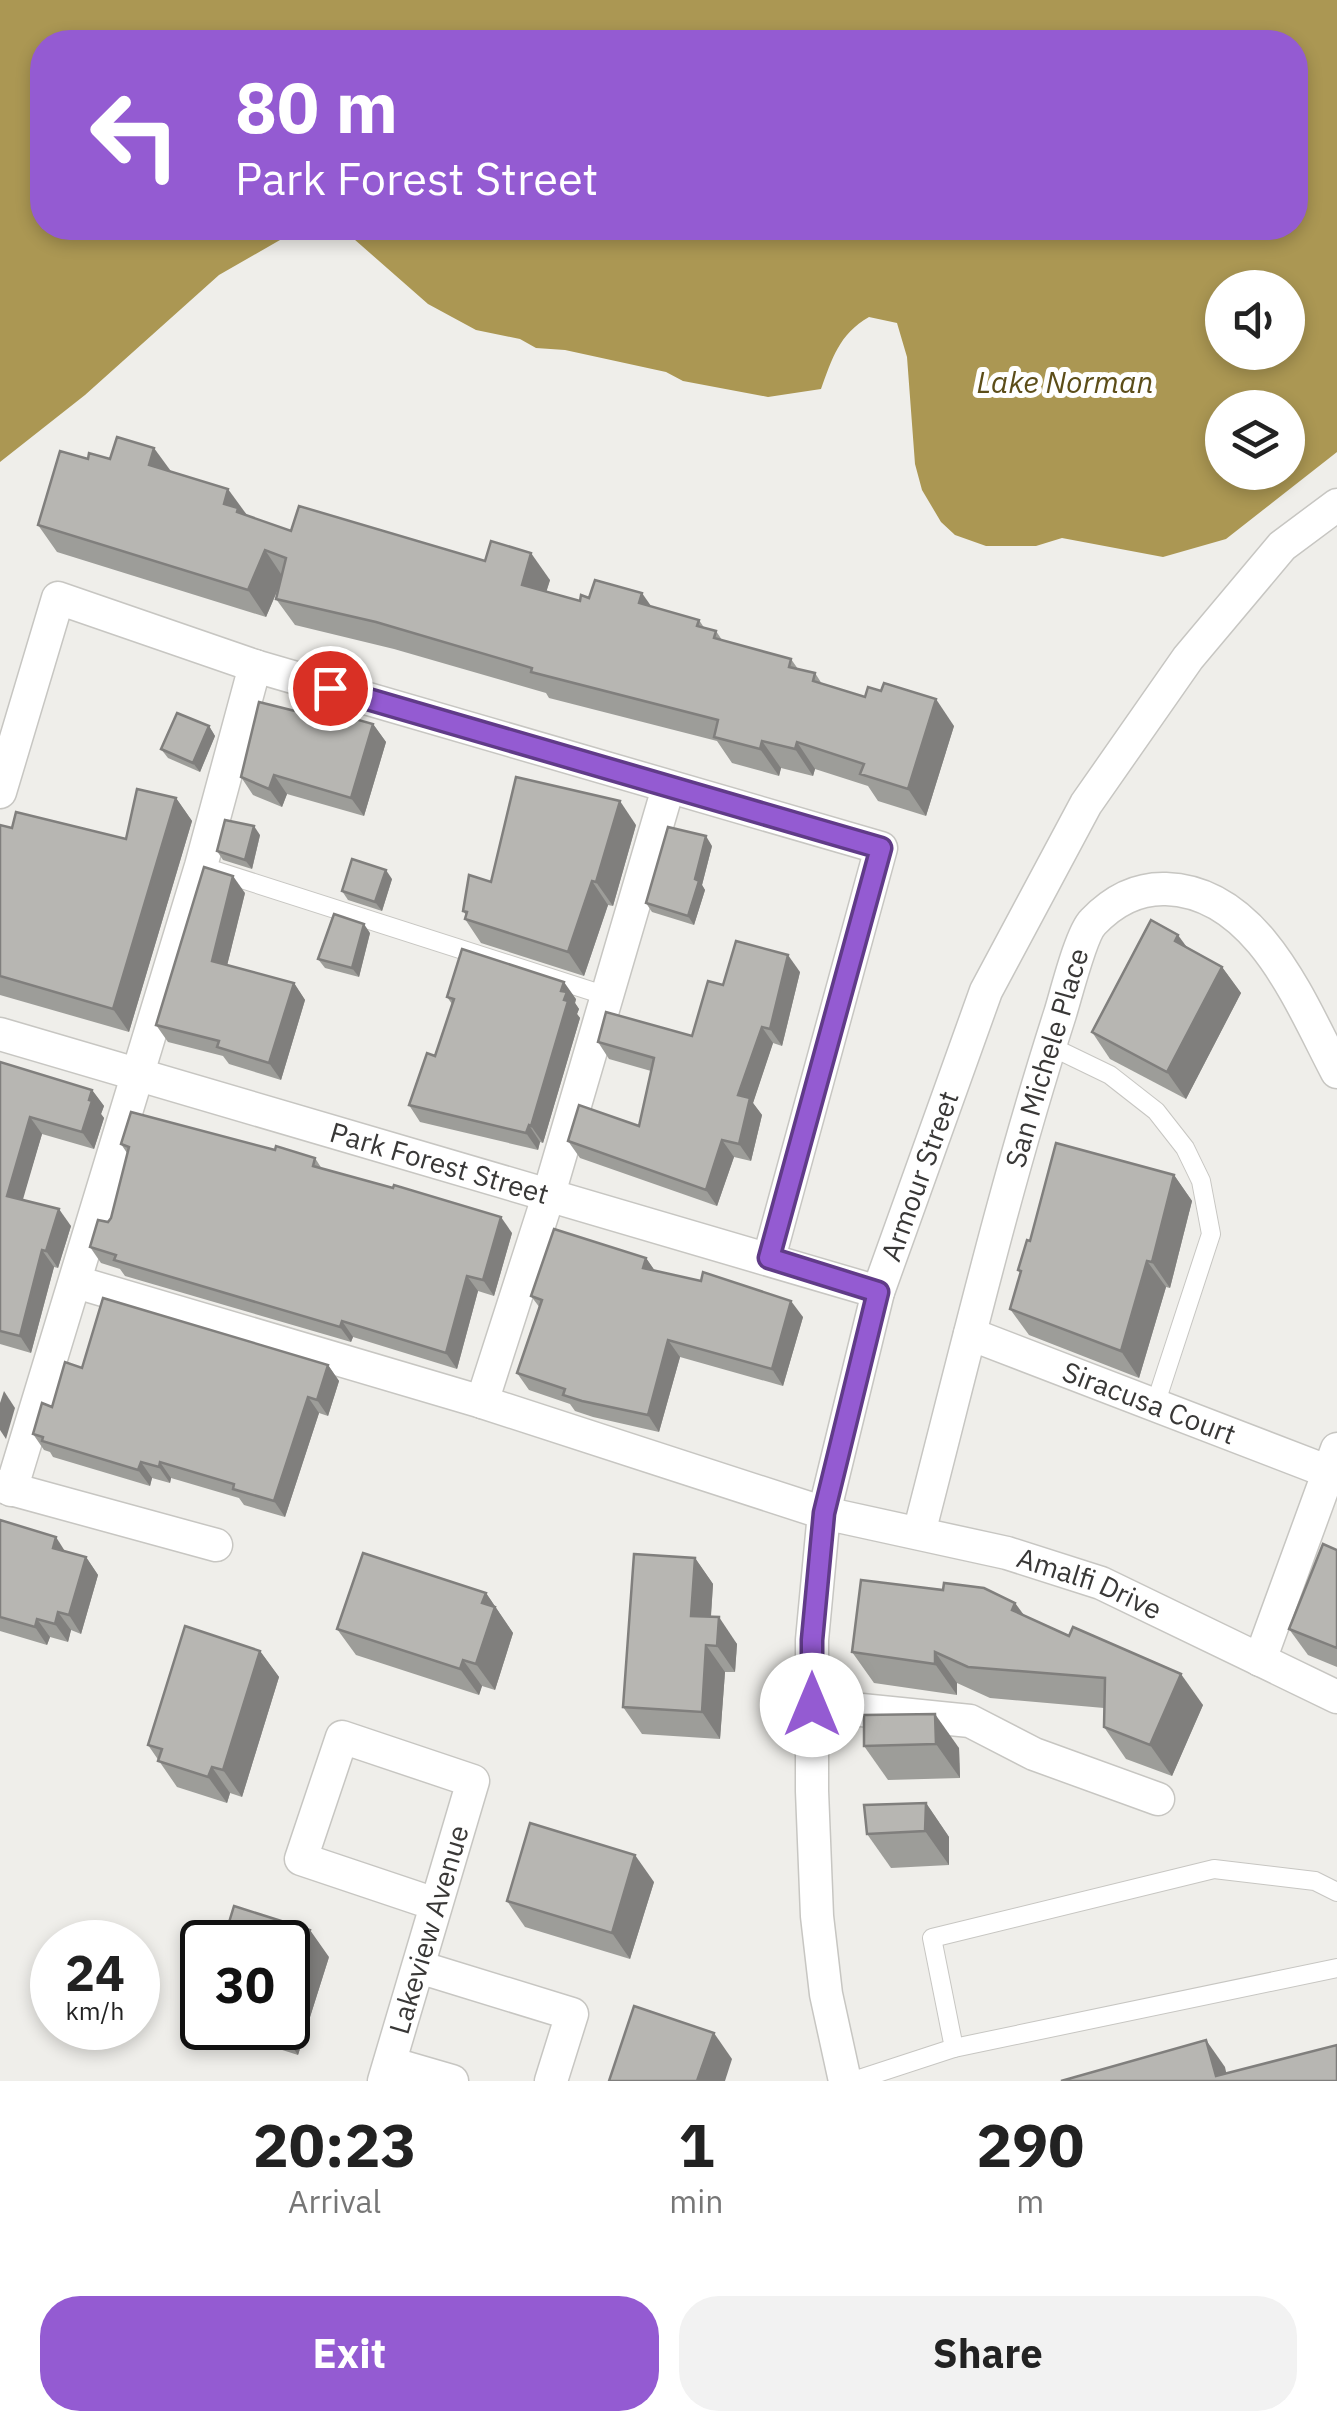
<!DOCTYPE html>
<style>
body{margin:0;font-family:"IBM Plex Sans",sans-serif;background:#f2f2f2;color:#222;height:100vh;display:flex;flex-direction:column;font-size:38px;white-space:nowrap}
*{box-sizing:border-box;margin:0}
p{font-size:32px;color:#767676}
.icon{flex:none;width:55px;height:55px;fill:none;stroke:currentColor;stroke-width:2;stroke-linecap:round;stroke-linejoin:round}
.map{position:relative;height:2081px;overflow:hidden}
.sheet{display:flex;flex-direction:column;background:#fff;flex:1}
.sheet>*{flex:none}
.banner{position:absolute;left:30px;top:30px;width:1278px;height:210px;border-radius:40px;box-shadow:0 5px 15px #0003;background:#945bd2;color:#fff;overflow:hidden}
.controls{position:absolute;left:1205px;top:270px;display:grid;gap:20px}
.controls a{display:grid;place-items:center;width:100px;height:100px;border-radius:50%;background:#fff;box-shadow:0 5px 15px #0003;font-size:50px}
.speed{position:absolute;left:30px;top:1920px;display:flex;gap:20px;font-size:50px;font-weight:700;text-align:center}
.speed>*{display:grid;place-content:center;width:130px;height:130px;border-radius:50%;background:#fff;box-shadow:0 5px 15px #0003;line-height:1}
.speed small{font-size:25px;font-weight:400}
.speed .limit{border:5px solid #111;border-radius:15px;background:#fff;color:#111}
.pin{position:absolute;display:grid;place-items:center;width:85px;height:85px;color:#fff;margin:-42px;border:5px solid #fff;border-radius:50%;box-shadow:0 2px 10px #0007}
.me{position:absolute;width:110px;margin:-55px;rotate:0deg;stroke-linejoin:round;filter:drop-shadow(0 0 8px #0008)}
.turn{display:flex;align-items:center;gap:35px;height:210px;padding:0 40px;font-size:45px}
.turn .icon{width:130px;height:130px;stroke-width:2.5}
.turn b{display:block;font-size:70px;line-height:85px}
.eta{display:flex;justify-content:space-evenly;align-items:center;height:170px;text-align:center}
.eta b{font-size:60px;font-weight:700;line-height:70px}
.button{display:flex;gap:20px;margin-top:auto;padding:20px 40px}
.button a{flex:1;height:115px;border-radius:40px;background:#945bd2;color:#fff;font-size:40px;font-weight:700;line-height:115px;text-align:center}
.button a+a{background:#f2f2f2;color:#222}
.map>svg:first-child{display:block}
.water{fill:#ab9753;fill-rule:evenodd}
.lines{fill:none;stroke-linecap:round;stroke-linejoin:round}
.service-casing{stroke:#c7c6c2;stroke-width:20}
.minor-casing{stroke:#c7c6c2;stroke-width:35}
.service{stroke:#fff;stroke-width:18}
.minor{stroke:#fff;stroke-width:32}
.wall{fill:#9d9d99}
.shaded-wall{fill:#807f7d}
.building{fill:#b7b6b2;stroke:#807f7d;stroke-width:2.5}
.route-casing{stroke:#603b88;stroke-width:25}
.route{stroke:#945bd2;stroke-width:18}
.labels{text-anchor:middle;stroke-width:10;stroke-linejoin:round;paint-order:stroke}
.street-label{font-size:28px;fill:#393837;stroke:#fff}
.water-label{font-size:30px;font-style:italic;fill:#5c4d18;stroke:#fff}
</style>
<div class="map">
<svg width="1337" height="2081" viewBox="0 0 1337 2081">
<rect width="100%" height="100%" fill="#efeeea"/>
<path class="water" d="M0 0H1337V452L1226 539 1163 557 1062 538 1036 546H986L955 535 941 522 922 490 915 464 907 357 897 323 869 317C839 334 832 359 821 389L768 397 683 381 666 372 565 350 536 348 520 339 476 330 428 304 346 232 323 228H1295V42H42V228H314L280 240 219 275 85 395 0 462ZM1222 288H1288V352H1222ZM1222 408H1288V472H1222Z"/>
<g class="lines">
<g class="service-casing">
<g id="service">
<polyline points="201,866 607,996"/>
<polyline points="1050,1046 1110,1075 1156,1111 1185,1148 1201,1181 1211,1234 1155,1405"/>
<polyline points="954,2048 1337,1968"/>
<polyline points="853,2081 954,2048 932,1938 1214,1869 1315,1881 1337,1892"/>
</g>
</g>
<g class="minor-casing">
<g id="minor">
<polyline points="0,792 58,598 255,666 881,848 769,1258"/>
<path id="s1" d="M0 1034 878 1292"/>
<path id="s2" d="M76 1282 482 1402 824 1513 1007 1553 1101 1583 1337 1697"/>
<path id="s3" d="M970 1334 1329 1472"/>
<polyline points="482,1402 548,1197 668,788"/>
<polyline points="0,1486 216,1545"/>
<polyline points="11,1490 201,866 255,666"/>
<path id="s4" d="M919 1533C964 1359 1005 1185 1060 1014 1066 995 1081 934 1093 922 1113 901 1136 888 1166 889 1258 892 1300 1002 1337 1072"/>
<polyline points="1260,1660 1337,1449"/>
<polyline points="812,1705 970,1721 1034,1754 1158,1799"/>
<polyline points="419,1967 572,2014 551,2081"/>
<polyline points="390,2063 452,2081"/>
<path id="s5" d="M384 2081 473 1781 342 1737 301 1859 435 1904"/>
<path id="s6" d="M845 2081 826 1994 817 1916 812 1791V1640L824 1513 878 1292 986 991 1086 804 1188 658 1282 546 1337 505"/>
</g>
</g>
<use href="#service" class="service"/>
<use href="#minor" class="minor"/>
</g>
<g class="wall">
<polygon points="88,459 110,459 170,471 247,515 291,531 550,580 546,592 580,601 589,598 652,607 699,620 705,629 716,631 722,640 791,659 798,669 815,673 822,684 954,726 926,816 878,801 868,786 815,769 813,776 781,768 779,776 732,763 717,741 549,698 546,693 394,649 295,625 276,599 279,587 266,617 57,552 38,525"/>
<polygon points="327,719 373,724 386,742 364,816 287,794 282,807 253,795 241,777"/>
<polygon points="209,726 215,736 200,772 168,758 161,749"/>
<polygon points="176,798 192,821 129,1032 0,995 0,825 12,828 126,839"/>
<polygon points="636,825 613,906 608,905 584,976 481,943 465,919 466,915 463,911 491,882"/>
<polygon points="260,835 252,869 223,860 217,851"/>
<polygon points="712,846 702,885 705,890 694,925 652,912 646,903"/>
<polygon points="392,879 382,911 348,900 342,891"/>
<polygon points="245,893 227,965 294,983 305,1000 281,1080 229,1064 223,1056 168,1042 156,1025"/>
<polygon points="370,933 359,977 325,968 318,959"/>
<polygon points="1222,967 1241,993 1186,1099 1110,1059 1092,1032"/>
<polygon points="800,972 782,1046 773,1043 753,1103 762,1115 751,1161 734,1157 717,1206 580,1158 568,1141 639,1126 651,1071 609,1059 598,1042 692,1036 723,985"/>
<polygon points="447,997 576,999 575,1003 579,1009 577,1014 580,1018 543,1143 540,1142 538,1150 420,1122 409,1105 435,1056 452,1004"/>
<polygon points="0,1062 92,1090 104,1106 101,1114 104,1118 94,1149 42,1134 22,1200 71,1226 58,1268 54,1267 31,1353 0,1344"/>
<polygon points="121,1144 275,1150 315,1158 322,1169 512,1233 494,1296 478,1291 457,1369 353,1337 351,1342 125,1276 120,1269 101,1263 90,1247 111,1218 127,1153"/>
<polygon points="1174,1175 1192,1201 1170,1288 1166,1287 1139,1378 1029,1335 1010,1309 1021,1274 1018,1270 1030,1241"/>
<polygon points="646,1258 655,1271 803,1317 783,1386 680,1357 659,1432 593,1417 575,1411 570,1404 529,1390 517,1373 540,1308 531,1296"/>
<polygon points="328,1365 339,1381 328,1416 319,1413 285,1517 244,1505 239,1498 171,1478 170,1483 152,1478 150,1486 53,1457 50,1452 44,1450 33,1434 82,1368"/>
<polygon points="0,1520 65,1551 86,1557 98,1575 81,1634 71,1630 68,1642 50,1637 47,1645 0,1631"/>
<polygon points="1337,1550 1337,1667 1308,1655 1289,1629"/>
<polygon points="695,1558 713,1584 711,1617 737,1644 735,1672 725,1672 720,1739 642,1734 623,1707"/>
<polygon points="486,1593 513,1633 495,1690 482,1686 479,1695 356,1655 337,1629"/>
<polygon points="1015,1603 1024,1615 1203,1705 1172,1776 1126,1759 1104,1727 1104,1708 990,1698 957,1683 957,1695 874,1683 852,1652"/>
<polygon points="260,1651 279,1677 242,1797 230,1793 227,1803 177,1787 148,1745"/>
<polygon points="864,1715 959,1748 960,1778 888,1780 864,1746"/>
<polygon points="926,1803 949,1837 949,1865 891,1868 867,1834"/>
<polygon points="654,1882 630,1959 525,1927 507,1901"/>
<polygon points="329,1957 298,2055 223,2031 220,2028 288,2028"/>
</g>
<g class="shaded-wall">
<polygon points="154,448 173,474 149,465"/>
<polygon points="228,489 247,515 246,519 224,504"/>
<polygon points="265,550 283,577 266,617 248,590"/>
<polygon points="531,553 550,580 540,612 522,585"/>
<polygon points="642,593 660,619 639,603"/>
<polygon points="936,699 954,726 926,816 908,789"/>
<polygon points="373,724 386,742 364,816 351,798"/>
<polygon points="209,726 215,736 200,772 193,763"/>
<polygon points="762,741 781,768 779,776 760,749"/>
<polygon points="797,742 815,769 813,776 795,749"/>
<polygon points="274,775 287,794 282,807 269,789"/>
<polygon points="176,798 192,821 129,1032 113,1009"/>
<polygon points="620,801 636,825 613,906 596,882"/>
<polygon points="254,826 260,835 252,869 245,860"/>
<polygon points="706,836 712,846 702,885 705,890 694,925 688,916 695,879"/>
<polygon points="386,870 392,879 382,911 375,902"/>
<polygon points="233,876 245,893 224,978 212,961"/>
<polygon points="592,881 608,905 584,976 568,952"/>
<polygon points="364,924 370,933 359,977 352,968"/>
<polygon points="1178,935 1197,961 1175,941"/>
<polygon points="788,955 800,972 782,1046 770,1029"/>
<polygon points="1222,967 1241,993 1186,1099 1167,1072"/>
<polygon points="564,982 576,999 575,1003 579,1009 577,1014 580,1018 543,1143 531,1126"/>
<polygon points="294,983 305,1000 281,1080 269,1063"/>
<polygon points="762,1027 773,1043 753,1103 762,1115 751,1161 739,1144 738,1095"/>
<polygon points="92,1090 104,1106 101,1114 104,1118 94,1149 82,1132"/>
<polygon points="30,1117 42,1134 19,1213 7,1196"/>
<polygon points="529,1125 540,1142 538,1150 526,1133"/>
<polygon points="722,1140 734,1157 717,1206 706,1190"/>
<polygon points="1174,1175 1192,1201 1170,1288 1152,1262"/>
<polygon points="59,1209 71,1226 58,1268 46,1251"/>
<polygon points="501,1217 512,1233 494,1296 483,1280"/>
<polygon points="42,1250 54,1267 31,1353 20,1336"/>
<polygon points="646,1258 657,1274 643,1268"/>
<polygon points="1147,1261 1166,1287 1139,1378 1121,1351"/>
<polygon points="467,1276 478,1291 457,1369 446,1353"/>
<polygon points="791,1301 803,1317 783,1386 772,1369"/>
<polygon points="342,1321 353,1337 351,1342 340,1327"/>
<polygon points="668,1340 680,1357 659,1432 648,1415"/>
<polygon points="328,1365 339,1381 328,1416 317,1400"/>
<polygon points="4,1391 15,1408 6,1439 0,1430 0,1403"/>
<polygon points="308,1397 319,1413 285,1517 274,1501"/>
<polygon points="141,1462 152,1478 150,1486 138,1470"/>
<polygon points="160,1462 171,1478 170,1483 159,1467"/>
<polygon points="56,1537 68,1556 53,1548"/>
<polygon points="86,1557 98,1575 81,1634 69,1615"/>
<polygon points="695,1558 713,1584 709,1642 691,1616"/>
<polygon points="486,1593 513,1633 495,1690 476,1664 482,1603"/>
<polygon points="1015,1603 1037,1634 1012,1610"/>
<polygon points="58,1612 71,1630 68,1642 55,1624"/>
<polygon points="719,1617 737,1644 735,1672 717,1646"/>
<polygon points="37,1619 50,1637 47,1645 35,1627"/>
<polygon points="706,1645 725,1672 720,1739 702,1712"/>
<polygon points="260,1651 279,1677 242,1797 223,1770"/>
<polygon points="935,1652 957,1683 957,1695 935,1664"/>
<polygon points="463,1660 482,1686 479,1695 460,1669"/>
<polygon points="1181,1674 1203,1705 1172,1776 1150,1745"/>
<polygon points="935,1714 959,1748 960,1778 936,1744"/>
<polygon points="212,1767 230,1793 227,1803 208,1777"/>
<polygon points="926,1803 949,1837 949,1865 925,1831"/>
<polygon points="635,1855 654,1882 630,1959 612,1933"/>
<polygon points="310,1930 329,1957 298,2055 280,2029 288,2028 288,2004"/>
<polygon points="714,2033 732,2059 725,2081 697,2081"/>
<polygon points="1206,2040 1225,2067 1228,2081 1216,2076"/>
</g>
<g class="building">
<polygon points="117,437 154,448 149,465 228,489 224,504 238,508 237,512 291,531 299,506 485,561 491,541 531,553 522,585 580,601 581,595 589,598 595,580 642,593 639,603 699,620 697,626 716,631 714,638 791,659 789,667 815,673 813,681 865,697 868,687 881,691 884,683 936,699 908,789 860,774 864,764 797,742 795,749 762,741 760,749 714,737 718,720 531,672 532,668 376,622 276,599 286,558 265,550 248,590 38,525 60,451 88,459 89,453 110,459"/>
<polygon points="259,702 327,719 330,712 373,724 351,798 274,775 269,789 241,777"/>
<polygon points="177,713 209,726 193,763 161,749"/>
<polygon points="516,777 620,801 596,882 592,881 568,952 465,919 467,912 463,911 469,875 491,882"/>
<polygon points="137,789 176,798 113,1009 0,976 0,825 12,828 16,812 126,839"/>
<polygon points="225,820 254,826 245,860 217,851"/>
<polygon points="668,827 706,836 695,879 699,881 688,916 646,903"/>
<polygon points="352,859 386,870 375,902 342,891"/>
<polygon points="204,867 233,876 212,961 294,983 269,1063 217,1047 219,1041 156,1025"/>
<polygon points="334,914 364,924 352,968 318,959"/>
<polygon points="1151,920 1178,935 1175,941 1222,967 1167,1072 1092,1032"/>
<polygon points="736,941 788,955 770,1029 762,1027 738,1095 750,1098 739,1144 722,1140 706,1190 568,1141 579,1105 639,1126 654,1058 598,1042 606,1012 692,1036 708,981 723,985"/>
<polygon points="462,949 564,982 561,991 567,992 564,1000 568,1001 531,1126 529,1125 526,1133 409,1105 427,1053 435,1056 454,999 447,997"/>
<polygon points="0,1062 92,1090 89,1100 92,1101 82,1132 30,1117 7,1196 59,1209 46,1251 42,1250 20,1336 0,1331"/>
<polygon points="131,1112 275,1150 276,1146 315,1158 313,1166 393,1188 394,1185 501,1217 483,1280 467,1276 446,1353 342,1321 340,1327 114,1260 116,1255 90,1247 98,1220 108,1222 111,1218 129,1147 121,1144"/>
<polygon points="1056,1143 1174,1175 1152,1262 1147,1261 1121,1351 1010,1309 1021,1271 1018,1270 1027,1240 1030,1241"/>
<polygon points="554,1229 646,1258 643,1268 701,1281 703,1272 791,1301 772,1369 668,1340 648,1415 582,1401 563,1395 565,1389 517,1373 542,1300 531,1296"/>
<polygon points="103,1298 328,1365 317,1400 308,1397 274,1501 233,1489 234,1484 160,1462 159,1467 141,1462 138,1470 42,1441 43,1437 33,1434 42,1403 52,1407 65,1362 82,1368"/>
<polygon points="0,1520 56,1537 53,1548 86,1557 69,1615 58,1612 55,1624 37,1619 35,1627 0,1617"/>
<polygon points="1323,1544 1337,1550 1337,1648 1289,1629"/>
<polygon points="363,1553 486,1593 482,1603 495,1607 476,1664 463,1660 460,1669 337,1629"/>
<polygon points="634,1554 695,1558 691,1616 719,1617 717,1646 706,1645 702,1712 623,1707"/>
<polygon points="861,1580 943,1590 944,1583 984,1588 1015,1603 1012,1610 1069,1636 1073,1627 1181,1674 1150,1745 1104,1727 1105,1678 968,1667 935,1652 935,1664 852,1652"/>
<polygon points="185,1626 260,1651 223,1770 212,1767 208,1777 158,1761 162,1749 148,1745"/>
<polygon points="935,1714 936,1744 864,1746 864,1715"/>
<polygon points="926,1803 925,1831 867,1834 864,1805"/>
<polygon points="530,1823 635,1855 612,1933 507,1901"/>
<polygon points="234,1906 310,1930 288,2004 288,1942 223,1942"/>
<polygon points="634,2006 714,2033 697,2081 609,2081"/>
<polygon points="1206,2040 1216,2076 1337,2045 1337,2081 1061,2081"/>
</g>
<g class="lines">
<g class="route-casing">
<polyline id="route" points="330,688 881,848 769,1258 878,1292 824,1513 812,1640 812,1705"/>
</g>
<use href="#route" class="route"/>
</g>
<g class="labels">
<g class="street-label">
<text dy="10" stroke="none"><textPath href="#s4" startOffset="492">San Michele Place</textPath></text>
<text dy="10" stroke="none"><textPath href="#s1" startOffset="458">Park Forest Street</textPath></text>
<text dy="10" stroke="none"><textPath href="#s6" startOffset="922">Armour Street</textPath></text>
<text dy="10" stroke="none"><textPath href="#s3" startOffset="192">Siracusa Court</textPath></text>
<text dy="10" stroke="none"><textPath href="#s2" startOffset="1058">Amalfi Drive</textPath></text>
<text dy="10" stroke="none"><textPath href="#s5" startOffset="158">Lakeview Avenue</textPath></text>
</g>
<g class="water-label">
<text x="1065" y="393">Lake Norman</text>
</g>
</g>
</svg>
<div class="controls">
<a><svg class="icon" aria-label="sound" viewBox="0 0 24 24"><path d="M4 9h4l5-4v14l-5-4H4zM17 9q2 3 0 6"/></svg></a>
<a><svg class="icon" aria-label="layers" viewBox="0 0 24 24"><path d="M12 4l9 5-9 5-9-5zM3 14l9 5 9-5"/></svg></a>
</div>
<div class="speed"><div>24<small>km/h</small></div><div class="limit">30</div></div>
<div class="pin" style="left:330px;top:688px;background:#d93025"><svg class="icon" aria-label="arrive" viewBox="0 0 24 24"><path d="M6 21V4h12l-3 4 3 4H6"/></svg></div>
<svg class="me" style="left:812px;top:1705px" viewBox="-20 -20 40 40"><circle r="19" fill="#fff"/><path d="M0-13L10 11 0 6-10 11z" fill="#945bd2"/></svg>
<div class="banner">
<div class="turn"><svg class="icon" aria-label="left" viewBox="0 0 24 24"><path d="M17 20v-9H6M10 6l-5 5 5 5"/></svg><div><b>80 m</b>Park Forest Street</div></div>
</div>
</div>
<section class="sheet">
<div class="eta">
<div><b>20:23</b><p>Arrival</p></div>
<div><b>1</b><p>min</p></div>
<div><b>290</b><p>m</p></div>
</div>
<div class="button"><a>Exit</a><a>Share</a></div>
</section>
